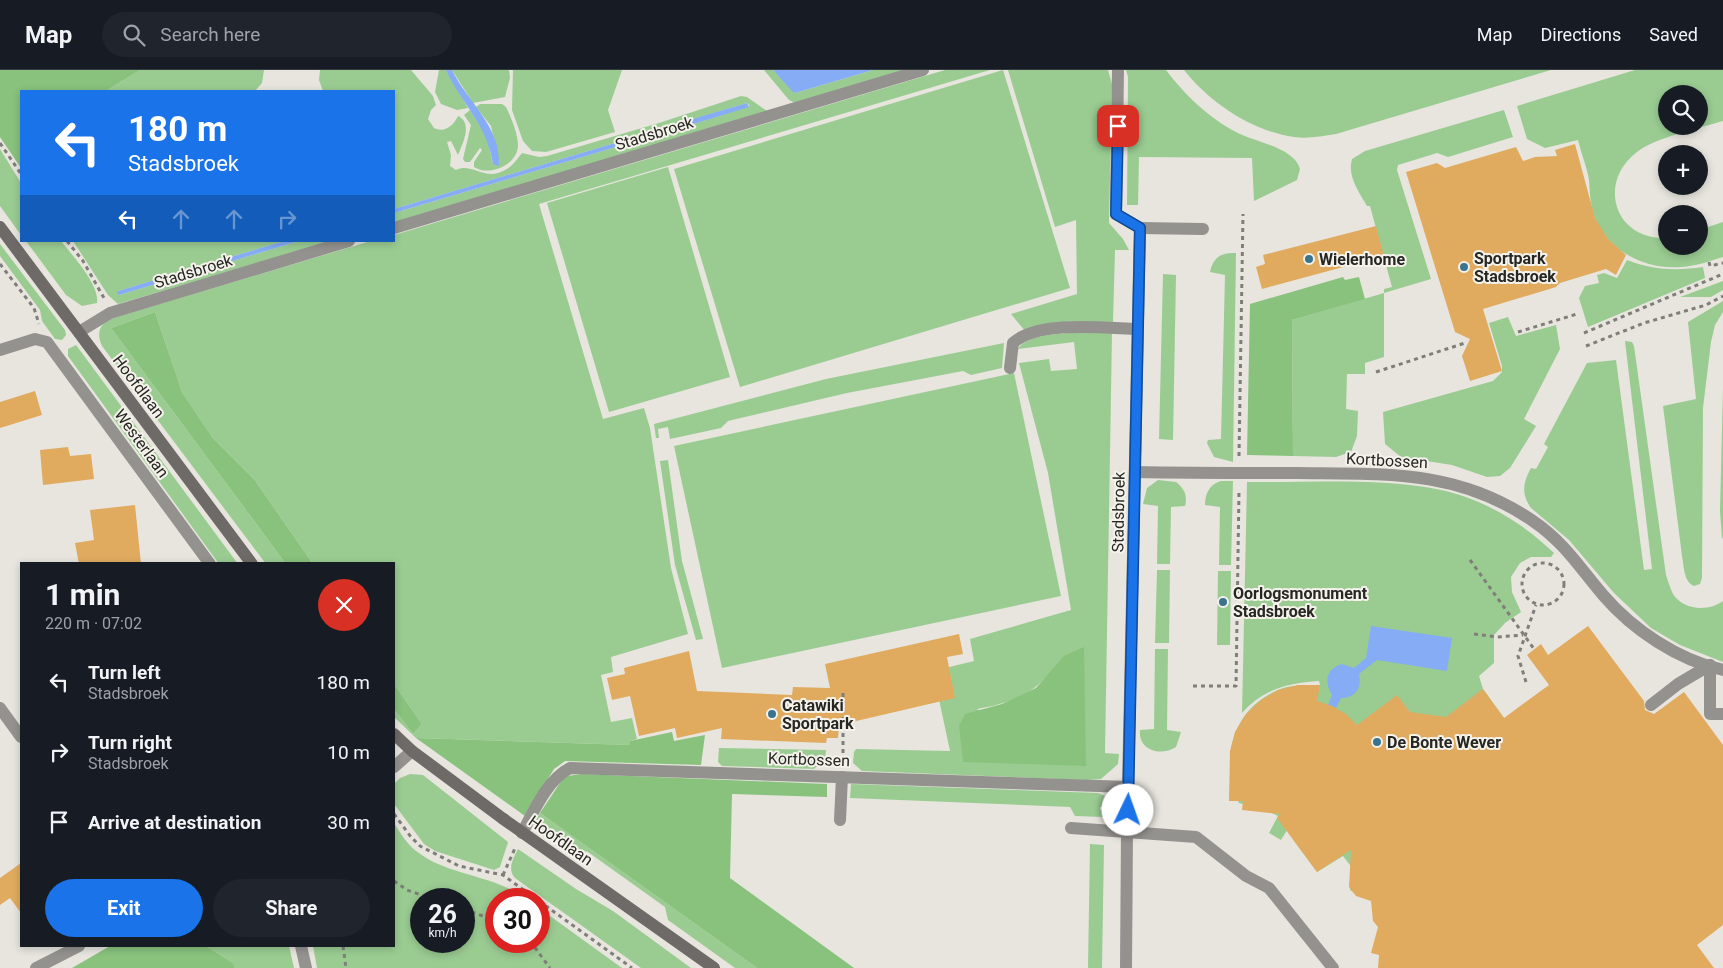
<!DOCTYPE html>
<meta charset="utf-8">
<style>
body{margin:0;font-family:Roboto,sans-serif;background:#20242c;color:#f1f3f6;height:100vh;display:flex;flex-direction:column;font-size:19px;white-space:nowrap}
*{box-sizing:border-box;margin:0}
p{font-size:16px;color:#9ea1a6}
.icon{flex:none;width:28px;height:28px;fill:none;stroke:currentColor;stroke-width:2;stroke-linecap:round;stroke-linejoin:round}
.map{position:relative;flex:1;overflow:hidden}
.side{position:absolute;left:20px;top:492px;width:375px;height:385px;display:flex;flex-direction:column;background:#171b24;border-radius:0px;box-shadow:0 2px 8px #0003}
.side>*{flex:none}
.top-card{position:absolute;left:20px;top:20px;width:375px;height:152px;border-radius:0px;box-shadow:0 2px 8px #0003;background:#1a73e8;color:#fff;overflow:hidden}
.buttons{position:absolute;left:1658px;top:15px;display:grid;gap:10px}
.buttons a{display:grid;place-items:center;width:50px;height:50px;border-radius:50%;background:#171b24;box-shadow:0 2px 8px #0003;font-size:25px}
.speed{position:absolute;left:410px;top:818px;display:flex;gap:10px;font-size:25px;font-weight:700;text-align:center}
.speed>*{display:grid;place-content:center;width:65px;height:65px;border-radius:50%;background:#171b24;box-shadow:0 2px 8px #0003;line-height:1}
.speed small{font-size:12px;font-weight:400}
.speed .limit{border:8px solid #d22;background:#fff;color:#111}
.pin{position:absolute;display:grid;place-items:center;width:42px;height:42px;color:#fff;margin:-21px;border-radius:10px;box-shadow:0 2px 8px #0006}
.me{position:absolute;width:55px;margin:-28px;rotate:3deg;stroke-linejoin:round;filter:drop-shadow(0 0 4px #0008)}
.turn{display:flex;align-items:center;gap:18px;height:105px;padding:0 25px;font-size:22px}
.turn .icon{width:65px;height:65px;stroke-width:2.5}
.turn b{display:block;font-size:35px;line-height:42px}
.lanes{display:flex;align-items:center;height:48px;padding:0 25px;background:#0003;justify-content:center;gap:25px;direction:ltr}
.lanes .off{opacity:.35}
.round{display:grid;place-items:center;flex:none;width:52px;height:52px;border-radius:26px;background:#20242c}
.summary{display:flex;align-items:center;justify-content:space-between;height:85px;padding:0 25px}
h1{font-size:30px;font-weight:700;line-height:38px}
.cta{display:flex;gap:10px;margin-top:auto;padding:10px 25px}
.cta a{flex:1;height:58px;border-radius:30px;background:#1a73e8;color:#fff;font-size:20px;font-weight:700;line-height:58px;text-align:center}
.cta a+a{background:#20242c;color:#f1f3f6}
ul{padding:0;list-style:none}
li{display:flex;align-items:center;gap:15px;height:70px;padding:0 25px}
li div{flex:1}
li b{display:block;font-size:19px}
li em{font-style:normal}
header{display:flex;align-items:center;gap:30px;box-sizing:border-box;height:70px;padding:0 25px;background:#171b24;border-bottom:1px solid #363941}
header strong{font-size:24px}
nav{display:flex;gap:28px;margin-inline-start:auto;font-size:18px}
.search{width:350px;height:45px;background:#20242c;display:flex;align-items:center;gap:12px;box-sizing:border-box;padding:0 18px;border-radius:28px;color:#9ea1a6;font-size:19px}
.map>svg:first-child{display:block}
.green{fill:#9acc92;fill-rule:evenodd}
.forest{fill:#88c27d}
.water{fill:#85acf4}
.building{fill:#e0ab5f}
.lines{fill:none;stroke-linecap:round;stroke-linejoin:round}
.path{stroke:#7f7e79;stroke-width:3;stroke-dasharray:4 4;stroke-linecap:butt}
.lane{stroke:#94928f;stroke-width:12}
.street{stroke:#94928f;stroke-width:12}
.secondary{stroke:#6d6a67;stroke-width:12}
.route-casing{stroke:#114b97;stroke-width:12}
.route{stroke:#1a73e8;stroke-width:9}
.poi-dot{fill:#3a738d;stroke:#f4f2eb;stroke-width:2}
.labels{text-anchor:middle;stroke-width:4;stroke-linejoin:round;paint-order:stroke}
.street-label{font-size:16px;fill:#262623;stroke:#f4f2eb}
.poi-label{font-size:16px;font-weight:bold;fill:#262623;stroke:#f4f2eb;text-anchor:start}
</style>
<header>
<strong>Map</strong>
<div class="search"><svg class="icon" aria-label="search" viewBox="0 0 24 24"><circle cx="10" cy="10" r="6"/><path d="M15 15l6 6"/></svg>Search here</div>
<nav><a>Map</a><a>Directions</a><a>Saved</a></nav>
</header>
<div class="map">
<svg width="1723" height="898" viewBox="0 0 1723 898">
<rect width="100%" height="100%" fill="#e7e5de"/>
<g class="green">
<polygon points="140,0 264,0 262,13 255,21 106,21"/>
<path d="M320 0H411L433 26 436 35 431 40 428 49 434 58C445 63 453 56 458 46 473 53 463 73 458 85L451 71 447 72 451 85 450 96 456 100C472 92 485 112 505 100 513 96 517 89 522 83L539 87 547 86 659 53 741 26 747 27 767 41 394 153V143L616 77 615 73 394 139V21H323L319 10ZM747 33 750 36 690 55V50Z"/>
<polygon points="439,0 446,0 468,38 457,40 441,34 435,22"/>
<polygon points="452,0 509,0 510,8 505,27 473,33"/>
<polygon points="513,0 622,0 608,40 615,62 546,82 532,81 523,71 512,40"/>
<polygon points="764,0 773,0 795,23 873,0 906,0 795,33 789,30"/>
<path d="M945 0H990L539 134 603 349 644 338 650 358 671 498 688 564 611 587 613 602 601 605 611 652 632 648 637 669 630 671V675L416 668 394 647V639L413 664 422 654 394 614V494H313L254 409 212 367 182 322 155 242 111 258 286 494H266L102 276C97 264 98 256 110 249L371 171H394V165Z"/>
<polygon points="1003,0 1070,218 740,317 674,99"/>
<polygon points="1008,0 1108,0 1112,14 1109,153 1123,169 1129,180 1115,180 1113,252 1025,261 1011,244 1077,224 1076,150 1055,157"/>
<path d="M1126 0H1166C1184 24 1209 48 1236 62 1254 72 1294 77 1300 99L1297 110 1254 131 1252 88 1139 87 1138 135H1127L1128 7Z"/>
<path d="M1184 0H1551L1336 64C1322 66 1308 69 1294 67 1252 61 1210 33 1184 0Z"/>
<path d="M1635 0H1723V51C1700 58 1654 68 1637 82 1597 112 1614 170 1666 168V176H1699V160L1723 152V187C1710 191 1696 196 1682 197 1646 200 1609 182 1595 148 1590 135 1590 123 1589 110 1587 97 1581 83 1578 70L1545 78 1527 69 1517 36ZM1666 24H1699V56H1666Z"/>
<path d="M480 34H502L506 37C511 47 518 64 518 75 518 95 489 107 474 97V92L482 80 480 78 470 92H465L463 89 471 55 464 45 470 40 487 67 493 94H499L491 56 476 37Z"/>
<path d="M1504 40 1513 67 1448 87 1437 83 1398 95 1397 100 1431 209 1384 223V287L1365 293V304H1347L1346 339 1358 341 1357 366 1351 382 1336 387 1293 386 1292 250 1384 223V219L1392 217 1370 136H1367C1359 122 1347 106 1352 89L1365 81Z"/>
<polygon points="0,79 21,113 21,165 0,136"/>
<polygon points="668,97 730,307 609,342 547,133"/>
<path d="M26 171H61C72 185 100 215 97 233L82 236 66 225Z"/>
<polygon points="73,171 284,171 118,221 119,225 299,171 331,171 118,234 108,225"/>
<polygon points="0,174 65,260 66,265 62,270 55,269 42,251 40,240 0,186"/>
<path d="M1236 183 1233 392 1214 387 1207 373 1208 370 1221 369 1225 205 1210 202C1213 187 1222 182 1236 183Z"/>
<path d="M1627 190C1653 200 1675 201 1703 197L1705 208 1588 257 1579 228 1585 216 1599 213 1597 205 1604 203 1617 208Z"/>
<polygon points="1163,204 1176,205 1173,370 1159,369"/>
<polygon points="1723,211 1723,220 1711,227 1680,227"/>
<path d="M1723 231V242L1715 255 1711 272 1703 338 1702 508 1700 514 1694 516C1684 512 1684 497 1682 486L1663 336 1696 329 1688 252Z"/>
<polygon points="1508,247 1516,266 1556,255 1560,279 1524,349 1536,356 1510,398 1500,406 1487,407 1452,395 1401,387 1385,374 1383,342 1493,311 1502,302 1502,296 1489,253"/>
<path d="M1112 263 1105 683 1119 684 1118 694 1101 709 1086 710 862 701 853 693 854 682 856 679 950 681 933 601 974 591 970 569 1071 540 1048 403 1019 293 1049 289 1051 301 1077 299 1074 272 1018 279C1029 259 1091 263 1112 263ZM1044 609 1086 696 977 639C1001 635 1027 628 1044 609Z"/>
<path d="M1625 271 1632 272 1634 276 1666 505C1668 511 1670 518 1673 524 1683 540 1708 542 1723 531V592L1680 575 1651 558 1614 523 1569 470 1531 438C1521 424 1523 412 1531 398L1536 399 1548 377 1544 374 1587 293 1616 290 1644 500 1652 499Z"/>
<polygon points="1004,273 1002,298 971,305 963,301 847,323 728,351 721,358 670,369 668,357 658,359 659,368 656,368 654,354 826,309"/>
<polygon points="76,275 238,494 219,494 68,286 68,279"/>
<polygon points="1014,303 1061,526 722,598 674,376"/>
<polygon points="1723,318 1723,467 1722,469 1720,441"/>
<polygon points="668,390 682,491 703,569 696,570 675,495 660,391"/>
<path d="M1158 410 1176 412C1184 418 1188 426 1185 436L1171 437 1170 494H1157L1158 436 1143 434 1147 418Z"/>
<path d="M1221 411H1233L1231 495H1219L1220 437 1205 435C1205 423 1210 414 1221 411Z"/>
<path d="M1247 412C1311 413 1400 406 1460 425 1496 437 1527 457 1554 483L1551 487H1531L1520 493 1511 507 1512 522 1521 542 1505 553 1494 565V593L1479 606 1483 619 1504 648 1360 827 1350 820V809L1356 803 1343 786 1317 802 1295 772 1297 754 1292 752 1281 770 1269 763 1278 746 1268 741 1239 733C1220 690 1231 640 1278 620 1292 614 1305 616 1320 615L1319 611C1288 613 1263 619 1242 643Z"/>
<polygon points="1157,500 1170,500 1169,573 1155,573"/>
<polygon points="1218,501 1231,501 1230,575 1217,575"/>
<path d="M1155 579H1168L1167 660 1181 662 1176 677C1160 687 1138 680 1140 660L1154 659Z"/>
<polygon points="719,678 826,680 825,689 814,699 722,696 718,692"/>
<polygon points="410,704 423,705 508,772 500,797 494,800 435,781 424,774 394,734 394,714 400,708"/>
<polygon points="851,714 1098,723 1105,726 1105,736 1100,737 1100,740 1104,741 1104,745 1102,747 1075,746 1070,737 850,728"/>
<polygon points="540,743 757,898 735,898 668,850 665,837 588,782 569,778 534,753"/>
<path d="M394 753C401 764 408 776 419 783 447 805 494 805 527 829H496V871H539V838L622 898H317L313 876H394ZM421 829H464V871H421Z"/>
<polygon points="1090,774 1104,775 1102,898 1088,898"/>
<path d="M518 779 576 819 613 841 691 898H641L515 808C507 799 513 789 518 779Z"/>
<polygon points="206,876 289,876 294,898 235,898 233,893"/>
</g>
<g class="forest">
<polygon points="0,0 140,0 106,21 21,21 21,98 0,67"/>
<polygon points="1343,207 1345,210 1359,207 1365,229 1292,250 1293,386 1247,385 1250,234"/>
<polygon points="155,242 182,322 212,367 254,409 313,494 286,494 111,258"/>
<polygon points="1084,577 1086,696 963,692 959,656 965,644 1002,634 1036,618 1064,586"/>
<polygon points="394,614 422,654 413,664 394,639"/>
<polygon points="672,662 674,671 705,665 701,695 565,691 554,699 525,746 416,668 630,675 630,671"/>
<polygon points="582,704 827,714 827,727 732,724 730,808 854,898 757,898 540,743 562,710 567,706"/>
<polygon points="110,876 206,876 233,893 235,898 72,898"/>
</g>
<g class="water">
<path d="M446 0H452C468 33 501 56 499 96L493 94C487 54 462 35 446 0Z"/>
<polygon points="773,0 873,0 795,23 793,22"/>
<polygon points="747,33 749,37 690,55 689,50"/>
<polygon points="615,73 616,77 394,143 394,139"/>
<polygon points="284,171 299,171 119,225 117,223 118,221"/>
<path d="M1371 556 1452 568 1447 601 1377 590 1359 604C1362 618 1356 628 1341 628L1336 638 1328 635 1332 625C1324 611 1326 599 1342 594L1354 598 1366 588Z"/>
</g>
<g class="building">
<polygon points="1575,74 1595,148 1608,169 1626,185 1616,205 1606,199 1560,213 1556,217 1483,239 1502,301 1470,311 1462,286 1470,269 1455,262 1406,102 1437,93 1445,98 1516,77 1523,91 1535,87 1557,86 1555,80"/>
<polygon points="1376,156 1384,186 1262,219 1256,197 1265,194 1263,185"/>
<polygon points="35,321 42,345 0,358 0,332"/>
<polygon points="68,377 70,386 91,384 94,409 43,415 40,380"/>
<polygon points="135,435 141,494 79,494 75,473 94,470 90,440"/>
<polygon points="1588,556 1644,631 1645,640 1654,644 1684,622 1723,675 1723,855 1697,875 1714,898 1378,898 1379,885 1371,883 1378,857 1373,851 1371,831 1356,826 1349,817 1351,780 1317,802 1277,748 1280,744 1242,740 1243,731 1229,731 1230,681 1235,662 1246,644 1261,630 1278,620 1298,615 1320,615 1317,631 1332,636 1346,644 1357,655 1397,625 1410,642 1446,647 1483,619 1504,648 1549,615 1527,585 1541,574 1548,585"/>
<polygon points="959,564 963,584 947,587 955,628 839,655 838,668 827,668 826,673 721,669 722,658 677,668 675,658 639,666 630,626 612,630 607,608 625,604 624,598 689,581 697,621 792,625 793,617 830,618 825,594"/>
<polygon points="21,793 21,843 10,828 0,835 0,808"/>
</g>
<g class="lines">
<g class="path">
<polyline points="0,73 21,104"/>
<polyline points="67,171 83,191 104,228"/>
<polyline points="1709,192 1710,196 1723,193"/>
<polyline points="0,194 34,238 39,254"/>
<polyline points="1518,262 1577,244"/>
<polyline points="1584,263 1723,204"/>
<polyline points="1586,276 1644,253 1706,235 1723,226"/>
<polyline points="1376,302 1465,273"/>
<polyline points="1239,386 1243,144"/>
<polyline points="1470,490 1534,579"/>
<circle cx="1543" cy="514" r="21"/>
<polyline points="1474,564 1497,567 1523,565"/>
<polyline points="1526,612 1518,586 1536,535"/>
<polyline points="1193,616 1236,616 1239,420"/>
<polyline points="843,691 843,621"/>
<polyline points="394,744 411,767 420,776 459,796 503,805 536,829"/>
<polyline points="503,805 516,776"/>
<polyline points="394,811 407,820 433,829"/>
<polyline points="539,831 632,898"/>
<polyline points="464,839 496,851"/>
<polyline points="530,871 550,898"/>
<polyline points="343,876 346,898"/>
</g>
<g class="lane">
<polyline points="1140,158 1203,159"/>
<path d="M1010 298 1013 273C1038 250 1105 258 1137 259"/>
<polyline points="1710,595 1710,644 1723,644"/>
<polyline points="1651,635 1678,614 1710,595"/>
<polyline points="840,750 842,707"/>
<polyline points="1071,758 1196,767 1246,806 1269,818 1333,898"/>
</g>
<g class="street">
<polyline points="1118,0 1116,144 1140,158 1127,761 1126,898"/>
<polyline points="394,158 923,0"/>
<polyline points="79,262 110,243 349,171"/>
<polyline points="0,280 35,269 47,272 210,494"/>
<path d="M1135 402C1189 403 1243 403 1297 403 1384 404 1458 399 1533 451 1565 473 1579 497 1603 525 1633 560 1678 590 1723 600"/>
<polyline points="0,638 21,667"/>
<polyline points="394,697 412,681"/>
<path d="M522 763C534 741 547 710 570 698L1129 717"/>
<polyline points="301,876 306,898"/>
<polyline points="36,898 79,876"/>
</g>
<g class="secondary">
<polyline points="0,157 252,494"/>
<polyline points="394,664 412,681 502,748 714,898"/>
</g>
</g>
<g class="lines">
<g class="route-casing">
<polyline id="route" points="1118,56 1116,144 1140,158 1128,740"/>
</g>
<use href="#route" class="route"/>
</g>
<g class="poi-dot">
<circle cx="1309" cy="189" r="5"/>
<circle cx="1464" cy="197" r="5"/>
<circle cx="1223" cy="532" r="5"/>
<circle cx="772" cy="644" r="5"/>
<circle cx="1377" cy="672" r="5"/>
</g>
<g class="labels">
<g class="street-label">
<text transform="translate(654 63) rotate(-17)" y="6">Stadsbroek</text>
<text transform="translate(193 201) rotate(-17)" y="6">Stadsbroek</text>
<text transform="translate(139 316) rotate(53)" y="6">Hoofdlaan</text>
<text transform="translate(142 373) rotate(54)" y="6">Westerlaan</text>
<text transform="translate(1387 390) rotate(3)" y="6">Kortbossen</text>
<text transform="translate(1118 442) rotate(-89)" y="6">Stadsbroek</text>
<text transform="translate(809 689) rotate(2)" y="6">Kortbossen</text>
<text transform="translate(561 770) rotate(35)" y="6">Hoofdlaan</text>
</g>
<g class="poi-label">
<text x="1474" y="194">Sportpark<tspan x="1474" dy="18">Stadsbroek</tspan></text>
<text x="1319" y="195">Wielerhome</text>
<text x="1233" y="529">Oorlogsmonument<tspan x="1233" dy="18">Stadsbroek</tspan></text>
<text x="782" y="641">Catawiki<tspan x="782" dy="18">Sportpark</tspan></text>
<text x="1387" y="678">De Bonte Wever</text>
</g>
</g>
</svg>
<div class="buttons">
<a><svg class="icon" aria-label="search" viewBox="0 0 24 24"><circle cx="10" cy="10" r="6"/><path d="M15 15l6 6"/></svg></a>
<a>+</a>
<a>−</a>
</div>
<div class="speed"><div>26<small>km/h</small></div><div class="limit">30</div></div>
<div class="pin" style="left:1118px;top:56px;background:#d93025"><svg class="icon" aria-label="arrive" viewBox="0 0 24 24"><path d="M6 21V4h12l-3 4 3 4H6"/></svg></div>
<svg class="me" style="left:1128px;top:740px" viewBox="-20 -20 40 40"><circle r="19" fill="#fff"/><path d="M0-13L10 11 0 6-10 11z" fill="#1a73e8"/></svg>
<div class="top-card">
<div class="turn"><svg class="icon" aria-label="left" viewBox="0 0 24 24"><path d="M17 20v-9H6M10 6l-5 5 5 5"/></svg><div><b>180 m</b>Stadsbroek</div></div>
<div class="lanes"><svg class="icon" aria-label="left" viewBox="0 0 24 24"><path d="M17 20v-9H6M10 6l-5 5 5 5"/></svg><svg class="icon off" aria-label="ahead" viewBox="0 0 24 24"><path d="M12 20V5M6 11l6-6 6 6"/></svg><svg class="icon off" aria-label="ahead" viewBox="0 0 24 24"><path d="M12 20V5M6 11l6-6 6 6"/></svg><svg class="icon off" aria-label="right" viewBox="0 0 24 24"><path d="M7 20v-9h11M14 6l5 5-5 5"/></svg></div>
</div>
<section class="side">
<div class="summary"><div><h1>1 min</h1><p>220 m · 07:02</p></div><a class="round" style="background:#d93025;color:#fff"><svg class="icon" aria-label="close" viewBox="0 0 24 24"><path d="M6 6l12 12M18 6L6 18"/></svg></a></div>
<ul>
<li><svg class="icon" aria-label="left" viewBox="0 0 24 24"><path d="M17 20v-9H6M10 6l-5 5 5 5"/></svg><div><b>Turn left</b><p>Stadsbroek</p></div><em>180 m</em></li>
<li><svg class="icon" aria-label="right" viewBox="0 0 24 24"><path d="M7 20v-9h11M14 6l5 5-5 5"/></svg><div><b>Turn right</b><p>Stadsbroek</p></div><em>10 m</em></li>
<li><svg class="icon" aria-label="arrive" viewBox="0 0 24 24"><path d="M6 21V4h12l-3 4 3 4H6"/></svg><div><b>Arrive at destination</b></div><em>30 m</em></li>
</ul>
<div class="cta"><a>Exit</a><a>Share</a></div>
</section>
</div>
